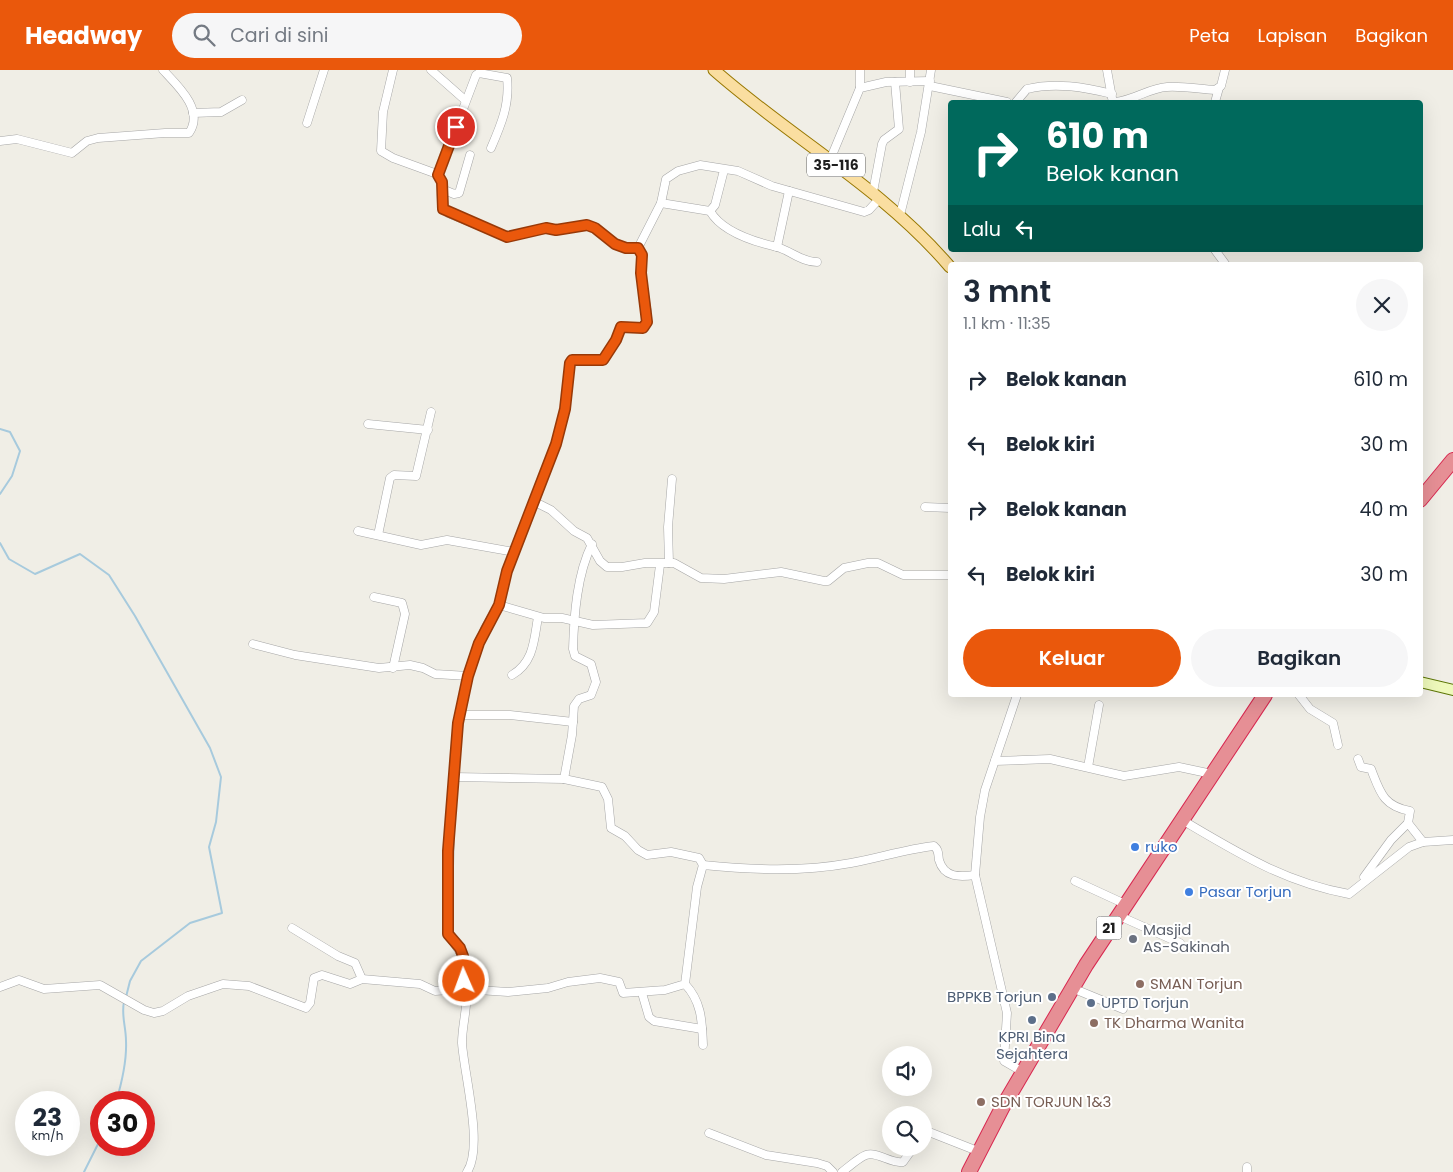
<!DOCTYPE html>
<html lang="id">
<meta charset="utf-8">
<style>
body{margin:0;font-family:Poppins,sans-serif;background:#f6f6f7;color:#1f2937;height:100vh;display:flex;flex-direction:column;font-size:19px;white-space:nowrap}
*{box-sizing:border-box;margin:0}
p{font-size:16px;color:#747a83}
.icon{flex:none;width:28px;height:28px;fill:none;stroke:currentColor;stroke-width:2;stroke-linecap:round;stroke-linejoin:round}
.map{position:relative;flex:1;overflow:hidden}
.drawer{position:absolute;left:948px;top:192px;width:475px;height:435px;display:flex;flex-direction:column;background:#fff;border-radius:5px;box-shadow:0 5px 20px #0002}
.drawer>*{flex:none}
.guide{position:absolute;left:948px;top:30px;width:475px;height:152px;border-radius:5px;box-shadow:0 5px 20px #0002;background:#00695c;color:#fff;overflow:hidden}
.tools{position:absolute;left:882px;top:976px;display:grid;gap:10px}
.tools a{display:grid;place-items:center;width:50px;height:50px;border-radius:50%;background:#fff;box-shadow:0 5px 20px #0002;font-size:25px}
.speed{position:absolute;left:15px;top:1021px;display:flex;gap:10px;font-size:25px;font-weight:700;text-align:center}
.speed>*{display:grid;place-content:center;width:65px;height:65px;border-radius:50%;background:#fff;box-shadow:0 5px 20px #0002;line-height:1}
.speed small{font-size:12px;font-weight:400}
.speed .limit{border:8px solid #d22;background:#fff;color:#111}
.pin{position:absolute;display:grid;place-items:center;width:42px;height:42px;color:#fff;margin:-21px;border:2px solid #fff;border-radius:50%;box-shadow:0 1px 5px #0007}
.me{position:absolute;width:55px;margin:-28px;rotate:358deg;stroke-linejoin:round;filter:drop-shadow(0 0 4px #0008)}
.turn{display:flex;align-items:center;gap:18px;height:105px;padding:0 15px;font-size:22px}
.turn .icon{width:65px;height:65px;stroke-width:2.5}
.turn b{display:block;font-size:35px;line-height:42px}
.then{display:flex;align-items:center;height:48px;padding:0 15px;background:#0003;gap:10px;font-size:19px}
.round{display:grid;place-items:center;flex:none;width:52px;height:52px;border-radius:26px;background:#f6f6f7}
.overview{display:flex;align-items:center;justify-content:space-between;height:85px;padding:0 15px}
h1{font-size:30px;font-weight:600;line-height:38px}
.primary-button{display:flex;gap:10px;margin-top:auto;padding:10px 15px}
.primary-button a{flex:1;height:58px;border-radius:30px;background:#ea580c;color:#fff;font-size:20px;font-weight:600;line-height:58px;text-align:center}
.primary-button a+a{background:#f6f6f7;color:#1f2937}
ul{padding:0;list-style:none}
li{display:flex;align-items:center;gap:15px;height:65px;padding:0 15px}
li div{flex:1}
li b{display:block;font-size:19px}
li em{font-style:normal}
header{display:flex;align-items:center;gap:30px;box-sizing:border-box;height:70px;padding:0 25px;background:#ea580c;color:#fff}
header strong{font-size:24px}
nav{display:flex;gap:28px;margin-inline-start:auto;font-size:18px}
.search{width:350px;height:45px;background:#f6f6f7;display:flex;align-items:center;gap:12px;box-sizing:border-box;padding:0 18px;border-radius:28px;color:#747a83;font-size:19px}
.map>svg:first-child{display:block}
.lines{fill:none;stroke-linecap:round;stroke-linejoin:round}
.stream{stroke:#a7cadd;stroke-width:2}
.street-casing{stroke:#a6a6a6;stroke-width:9}
.secondary-casing{stroke:#5d7607;stroke-width:12}
.primary-casing{stroke:#987802;stroke-width:13}
.highway-casing{stroke:#d82850;stroke-width:16}
.street{stroke:#fff;stroke-width:8}
.secondary{stroke:#eef9bb;stroke-width:10}
.primary{stroke:#fadea0;stroke-width:11}
.highway{stroke:#e68f95;stroke-width:14}
.route-casing{stroke:#983908;stroke-width:12}
.route{stroke:#ea580c;stroke-width:9}
.shop-dot{fill:#3f7fe0;stroke:#fff;stroke-width:2}
.worship-dot{fill:#6b7280;stroke:#fff;stroke-width:2}
.education-dot{fill:#8d6e63;stroke:#fff;stroke-width:2}
.service-dot{fill:#5c6f8a;stroke:#fff;stroke-width:2}
.labels{text-anchor:middle;stroke-width:4;stroke-linejoin:round;paint-order:stroke}
.shield{fill:#fff;stroke:#626262;stroke-width:1}
.shield-label{font-size:14px;font-weight:bold;fill:#1f1f1f}
.shop-label{font-size:15px;fill:#366cbe;stroke:#fff;text-anchor:start}
.worship-label{font-size:15px;fill:#5b616d;stroke:#fff;text-anchor:start}
.education-label{font-size:15px;fill:#785e54;stroke:#fff;text-anchor:start}
.service-label{font-size:15px;fill:#4e5e75;stroke:#fff;text-anchor:end}
</style>
<header>
<strong>Headway</strong>
<div class="search"><svg class="icon" aria-label="search" viewBox="0 0 24 24"><circle cx="10" cy="10" r="6"/><path d="M15 15l6 6"/></svg>Cari di sini</div>
<nav><a>Peta</a><a>Lapisan</a><a>Bagikan</a></nav>
</header>
<div class="map">
<svg width="1453" height="1102" viewBox="0 0 1453 1102">
<rect width="100%" height="100%" fill="#f0eee6"/>
<g class="lines">
<g class="stream">
<polyline points="0,359 10,362 20,381 12,406 0,424"/>
<polyline points="0,473 9,489 35,504 80,484 109,505 135,546 210,678 221,707 216,752 209,777 222,843 190,853 141,891 130,911 126,927"/>
<path d="M116 1032C122 1012 127 992 126 971 126 957 121 945 124 932"/>
<polyline points="84,1102 101,1068"/>
</g>
<g class="street-casing">
<g id="street">
<path d="M393 0 383 42 381 81 393 88 437 104C447 116 435 133 448 143L507 167 546 158 556 160 587 155 595 158 615 174 625 178H638"/>
<polyline points="431,0 465,30"/>
<polyline points="910,0 910,12"/>
<polyline points="1107,0 1112,28"/>
<polyline points="930,16 1007,32"/>
<polyline points="860,18 860,0"/>
<path d="M1016 32 1027 19C1055 12 1084 17 1112 24"/>
<path d="M1115 32C1135 30 1149 18 1167 17 1182 16 1199 19 1215 20L1221 16 1225 0"/>
<polyline points="1215,32 1219,18"/>
<polyline points="193,43 221,42 242,30"/>
<polyline points="307,53 324,0"/>
<path d="M0 71 17 69 72 83 87 71 98 68 165 63H189C205 40 177 15 163 0"/>
<polyline points="830,90 860,18 886,12 930,11"/>
<path d="M438 105 476 5 479 3 507 8C510 34 501 55 491 78"/>
<polyline points="442,119 454,124 459,123 470,85"/>
<path d="M789 121 777 177C791 181 802 192 817 192"/>
<polyline points="873,122 882,74 884,70 899,59 895,12"/>
<polyline points="661,133 710,141 715,135 724,100"/>
<path d="M710 141C722 162 755 172 777 177"/>
<polyline points="900,145 921,62 931,0"/>
<polyline points="1215,180 1226,195"/>
<polyline points="368,354 428,360"/>
<polyline points="535,432 551,440 574,461 587,468 600,491 607,497 622,497 645,493 674,493 701,508 724,509 781,502 824,511 828,511 844,498 868,493 878,493 903,505 950,505"/>
<polyline points="925,437 950,438"/>
<polyline points="358,461 421,475 447,470 514,482"/>
<polyline points="378,465 390,408 394,405 416,406 431,342"/>
<polyline points="669,493 668,457 672,409"/>
<polyline points="374,527 402,533 405,544 393,598"/>
<polyline points="499,535 544,548 562,548 593,555 647,553 654,542 660,495"/>
<polyline points="253,574 295,585 379,598 410,595 423,598 435,604 468,606"/>
<path d="M512 605C534 592 534 570 538 547"/>
<polyline points="1017,625 985,720 980,747 975,805 1007,943 1004,991 1023,1002"/>
<polyline points="1299,625 1310,639 1333,653 1338,675"/>
<polyline points="460,645 510,645 573,652"/>
<path d="M1358 689 1361 697 1371 699C1380 722 1383 736 1410 741L1408 753"/>
<polyline points="995,691 1050,689 1124,706 1179,697 1212,704"/>
<polyline points="1088,697 1099,635"/>
<path d="M454 707 564 709 572 665 574 636 579 629 591 625 596 612 591 594 575 586 573 579C574 545 577 504 592 474"/>
<polyline points="564,709 602,717 608,729 611,758 625,766 638,780 647,785 671,782 699,788 703,795"/>
<path d="M1182 750C1238 783 1284 812 1349 824L1409 777 1423 772 1453 770"/>
<polyline points="1364,807 1391,770 1408,753 1423,772"/>
<polyline points="1075,811 1125,834"/>
<polyline points="1117,845 1180,873"/>
<polyline points="292,858 338,886 355,893 362,909"/>
<path d="M685 914C702 932 702 952 703 975"/>
<path d="M0 917 19 910 44 919 100 915 144 940 154 943 163 941 188 926 223 914 249 916 306 938 310 933 314 908 322 905 350 914 362 909 420 914 435 921 463 919 508 922 548 918 568 912 600 908 619 912 623 923 665 920 685 914 697 817 703 795C753 800 802 802 851 793 879 788 906 779 934 776 939 780 938 784 939 790 944 808 960 807 975 805"/>
<polyline points="1072,918 1123,939"/>
<polyline points="642,923 649,947 654,951 702,959"/>
<polyline points="924,1060 980,1082"/>
<polyline points="709,1063 766,1085 817,1093 827,1096 833,1102"/>
<path d="M467 1102C484 1077 464 1004 462 973 462 960 465 948 466 935 466 929 463 923 463 917 464 910 466 904 465 898 463 878 448 872 448 857L451 735 459 653 468 606 485 558 499 535 507 501 556 374 565 339 570 293 572 291H601L616 270 621 257C629 254 639 260 646 255L647 241 641 203 642 185 638 178 661 133 666 109 678 101 700 95 738 101 772 116 864 142 869 140 880 128"/>
<path d="M842 1102C849 1097 858 1088 866 1085 877 1081 891 1094 903 1092L913 1078"/>
<polyline points="1247,1102 1247,1097"/>
</g>
</g>
<g class="secondary-casing">
<polyline id="secondary" points="1420,612 1453,620"/>
</g>
<g class="primary-casing">
<path id="primary" d="M714 0C791 68 883 118 950 197"/>
</g>
<g class="highway-casing">
<g id="highway">
<polyline points="1420,430 1453,390"/>
<polyline points="969,1102 1002,1038 1086,895 1265,625"/>
</g>
</g>
<use href="#street" class="street"/>
<use href="#secondary" class="secondary"/>
<use href="#primary" class="primary"/>
<use href="#highway" class="highway"/>
</g>
<g class="lines">
<g class="route-casing">
<polyline id="route" points="456,57 438,105 442,112 443,139 507,167 546,158 556,160 587,155 595,158 615,174 626,178 638,178 642,185 641,203 647,252 643,258 621,257 616,270 603,290 572,290 570,293 565,339 556,374 507,501 499,535 479,573 468,606 458,653 448,781 448,864 460,878 463,886 465,898 464,911"/>
</g>
<use href="#route" class="route"/>
</g>
<g class="shop-dot">
<circle cx="1135" cy="777" r="5"/>
<circle cx="1189" cy="822" r="5"/>
</g>
<circle class="worship-dot" cx="1133" cy="869" r="5"/>
<g class="education-dot">
<circle cx="1140" cy="914" r="5"/>
<circle cx="1094" cy="953" r="5"/>
<circle cx="981" cy="1032" r="5"/>
</g>
<g class="service-dot">
<circle cx="1052" cy="927" r="5"/>
<circle cx="1091" cy="933" r="5"/>
<circle cx="1032" cy="950" r="5"/>
</g>
<g class="labels">
<g class="shield">
<rect x="807" y="83.5" width="58" height="23" rx="4"/>
<rect x="1096.5" y="846.5" width="25" height="23" rx="4"/>
</g>
<g class="shield-label">
<text x="836" y="100">35-116</text>
<text x="1109" y="863">21</text>
</g>
<g class="shop-label">
<text x="1145" y="782">ruko</text>
<text x="1199" y="827">Pasar Torjun</text>
</g>
<g class="worship-label">
<text x="1143" y="865">Masjid<tspan x="1143" dy="17">AS-Sakinah</tspan></text>
</g>
<g class="education-label">
<text x="1150" y="919">SMAN Torjun</text>
<text x="1104" y="958">TK Dharma Wanita</text>
<text x="991" y="1037">SDN TORJUN 1&amp;3</text>
</g>
<g class="service-label">
<text x="1042" y="932">BPPKB Torjun</text>
<text x="1101" y="938" text-anchor="start">UPTD Torjun</text>
<text x="1032" y="972" text-anchor="middle">KPRI Bina<tspan x="1032" dy="17">Sejahtera</tspan></text>
</g>
</g>
</svg>
<div class="tools">
<a><svg class="icon" aria-label="sound" viewBox="0 0 24 24"><path d="M4 9h4l5-4v14l-5-4H4zM17 9q2 3 0 6"/></svg></a>
<a><svg class="icon" aria-label="search" viewBox="0 0 24 24"><circle cx="10" cy="10" r="6"/><path d="M15 15l6 6"/></svg></a>
</div>
<div class="speed"><div>23<small>km/h</small></div><div class="limit">30</div></div>
<div class="pin" style="left:456px;top:57px;background:#d93025"><svg class="icon" aria-label="arrive" viewBox="0 0 24 24"><path d="M6 21V4h12l-3 4 3 4H6"/></svg></div>
<svg class="me" style="left:464px;top:911px" viewBox="-20 -20 40 40"><circle r="17" fill="#ea580c" stroke="#fff" stroke-width="3"/><path d="M0-11L8 9 0 5-8 9z" fill="#fff"/></svg>
<div class="guide">
<div class="turn"><svg class="icon" aria-label="right" viewBox="0 0 24 24"><path d="M7 20v-9h11M14 6l5 5-5 5"/></svg><div><b>610 m</b>Belok kanan</div></div>
<div class="then">Lalu<svg class="icon" aria-label="left" viewBox="0 0 24 24"><path d="M17 20v-9H6M10 6l-5 5 5 5"/></svg></div>
</div>
<section class="drawer">
<div class="overview"><div><h1>3 mnt</h1><p>1.1 km · 11:35</p></div><a class="round"><svg class="icon" aria-label="close" viewBox="0 0 24 24"><path d="M6 6l12 12M18 6L6 18"/></svg></a></div>
<ul>
<li><svg class="icon" aria-label="right" viewBox="0 0 24 24"><path d="M7 20v-9h11M14 6l5 5-5 5"/></svg><div><b>Belok kanan</b></div><em>610 m</em></li>
<li><svg class="icon" aria-label="left" viewBox="0 0 24 24"><path d="M17 20v-9H6M10 6l-5 5 5 5"/></svg><div><b>Belok kiri</b></div><em>30 m</em></li>
<li><svg class="icon" aria-label="right" viewBox="0 0 24 24"><path d="M7 20v-9h11M14 6l5 5-5 5"/></svg><div><b>Belok kanan</b></div><em>40 m</em></li>
<li><svg class="icon" aria-label="left" viewBox="0 0 24 24"><path d="M17 20v-9H6M10 6l-5 5 5 5"/></svg><div><b>Belok kiri</b></div><em>30 m</em></li>
</ul>
<div class="primary-button"><a>Keluar</a><a>Bagikan</a></div>
</section>
</div>
